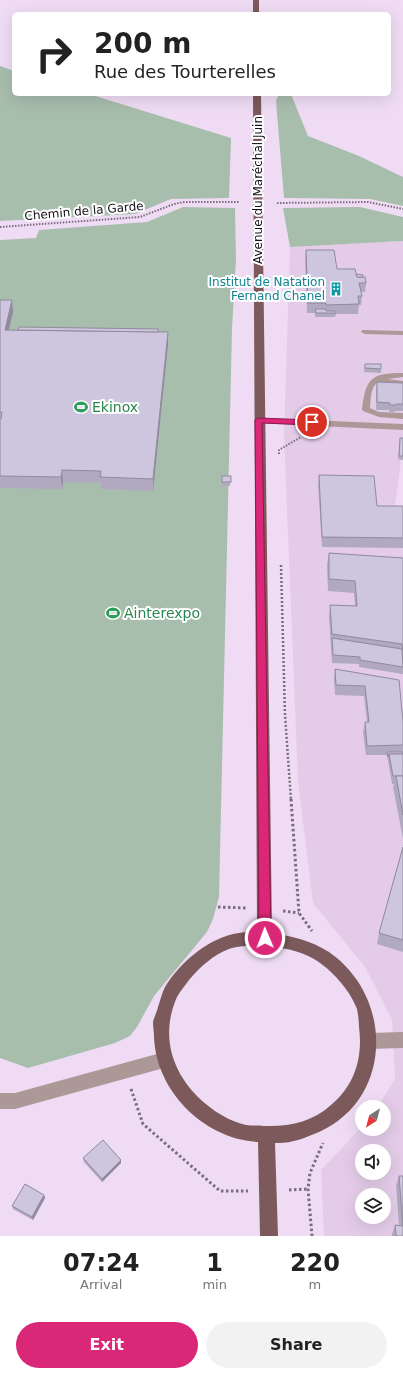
<!DOCTYPE html>
<meta charset="utf-8">
<style>
body{margin:0;font-family:"DejaVu Sans",sans-serif;background:#f2f2f2;color:#222;height:100vh;display:flex;flex-direction:column;font-size:15px;white-space:nowrap}
*{box-sizing:border-box;margin:0}
p{font-size:13px;color:#767676}
.icon{flex:none;width:22px;height:22px;fill:none;stroke:currentColor;stroke-width:2;stroke-linecap:round;stroke-linejoin:round}
.map{position:relative;height:1236px;overflow:hidden}
.details{display:flex;flex-direction:column;background:#fff;flex:1}
.details>*{flex:none}
.top-card{position:absolute;left:12px;top:12px;width:379px;height:84px;border-radius:6px;box-shadow:0 4px 16px #0002;background:#fff;color:#222;overflow:hidden}
.needle{width:26px;rotate:216deg}
.fabs{position:absolute;left:355px;top:1100px;display:grid;gap:8px}
.fabs a{display:grid;place-items:center;width:36px;height:36px;border-radius:50%;background:#fff;box-shadow:0 4px 16px #0002;font-size:20px}
.pin{position:absolute;display:grid;place-items:center;width:34px;height:34px;color:#fff;margin:-17px;border:2px solid #fff;border-radius:50%;box-shadow:0 1px 4px #0007}
.me{position:absolute;width:44px;margin:-22px;rotate:359deg;stroke-linejoin:round;filter:drop-shadow(0 0 3px #0008)}
.turn{display:flex;align-items:center;gap:14px;height:84px;padding:0 16px;font-size:18px}
.turn .icon{width:52px;height:52px;stroke-width:2.5}
.turn b{display:block;font-size:28px;line-height:34px}
.eta{display:flex;justify-content:space-evenly;align-items:center;height:68px;text-align:center}
.eta b{font-size:24px;font-weight:700;line-height:28px}
.cta{display:flex;gap:8px;margin-top:auto;padding:8px 16px}
.cta a{flex:1;height:46px;border-radius:24px;background:#db2777;color:#fff;font-size:16px;font-weight:700;line-height:46px;text-align:center}
.cta a+a{background:#f2f2f2;color:#222}
.map>svg:first-child{display:block}
.built{fill:#e4cce9;fill-rule:evenodd}
.green{fill:#a8bead}
.lines{fill:none;stroke-linecap:round;stroke-linejoin:round}
.path-far2{stroke:#796d7c;stroke-width:2;stroke-dasharray:1.5 1.5;stroke-linecap:butt}
.path-far1{stroke:#796d7c;stroke-width:2.5;stroke-dasharray:2 2;stroke-linecap:butt}
.path{stroke:#796d7c;stroke-width:3;stroke-dasharray:2.5 2.5;stroke-linecap:butt}
.lane{fill:#ad9898;fill-rule:evenodd}
.street{fill:#ad9898;fill-rule:evenodd}
.primary{fill:#7c595a;fill-rule:evenodd}
.wall{fill:#b1a9c0}
.shaded-wall{fill:#908a9c}
.building{fill:#cec5df;stroke:#908a9c}
.route{fill:#db2777;stroke:#8e194d}
.labels{text-anchor:middle;stroke-width:4;stroke-linejoin:round;paint-order:stroke}
.far-street-label{font-size:12px;fill:#150f17;stroke:#fff}
.far-culture-label{font-size:12px;fill:#0d838f;stroke:#fff;text-anchor:end}
.leisure-label{font-size:14px;fill:#27864d;stroke:#fff;text-anchor:start}
</style>
<div class="map">
<svg width="403" height="1236" viewBox="0 0 403 1236">
<rect width="100%" height="100%" fill="#efdcf4"/>
<path class="built" d="M403 241V445L395 506H403V1236H324L321 1170 362 1127V1129H384V1107H377L395 1079 392 1020 365 967 313 903 298 782 284 435 290 247ZM362 1151H384V1173H362ZM362 1195H384V1217H362Z"/>
<g class="green">
<polygon points="0,66 14,71 14,94 89,94 231,138 229,198 171,199 135,214 0,221"/>
<polygon points="279,94 291,94 308,136 359,156 403,177 403,206 370,199 284,198 276,101"/>
<polygon points="183,207 235,208 236,259 232,329 219,897 213,919 207,932 154,996 137,1027 130,1036 115,1043 28,1068 0,1058 0,240 36,238 39,230 147,222"/>
<polygon points="360,207 403,217 403,241 290,247 283,208"/>
</g>
<g class="lines">
<g class="path-far2">
<polyline points="277,203 368,202 403,209"/>
<polyline points="0,227 140,217 174,204 184,202 239,202"/>
<polyline points="279,454 279,450 301,437"/>
</g>
<polyline class="path-far1" points="281,565 285,715 291,800"/>
<g class="path">
<polyline points="291,799 299,913 312,931"/>
<polyline points="218,907 246,908"/>
<polyline points="283,911 299,913"/>
<polyline points="131,1089 143,1124 220,1191 248,1191"/>
<polyline points="289,1190 308,1189"/>
<polyline points="312,1236 308,1189 310,1173 323,1143"/>
</g>
<g class="lane">
<polygon points="362,330 403,331 403,335 365,334 361,332"/>
<path d="M403 373V377L388 379 403 381V385L378 382C370 388 371 399 370 408L379 412 403 413V419L379 417 363 411 362 409C366 378 371 373 403 373Z"/>
</g>
<g class="street">
<polygon points="259,418 403,424 403,430 255,423 254,421"/>
<polygon points="403,1032 403,1048 370,1049 364,1046 362,1041 364,1036 370,1033"/>
<polygon points="164,1052 170,1055 172,1060 170,1065 164,1068 15,1109 0,1109 0,1093 15,1093"/>
</g>
<g class="primary">
<rect x="253" y="0" width="6" height="14"/>
<path d="M253 94H261L272 933C292 936 312 941 329 952 394 997 393 1099 319 1132 305 1138 290 1144 275 1143L278 1236H260L258 1142C204 1139 156 1091 154 1037 154 1032 153 1027 153 1022 154 1017 157 1012 158 1007 160 1001 162 993 165 987 180 963 205 941 233 934 241 932 249 932 257 932ZM265 945C282 948 299 950 314 959 331 969 350 990 357 1009 358 1014 359 1021 359 1027 363 1057 355 1085 331 1105 312 1122 289 1127 264 1126 258 1125 252 1126 246 1125 234 1122 221 1116 211 1108 175 1081 158 1040 177 997 180 991 185 986 189 980 200 967 213 955 229 949 240 945 253 946 265 945Z"/>
</g>
</g>
<g class="wall">
<polygon points="306,250 337,269 356,274 366,283 365,292 361,292 362,296 361,305 359,305 358,314 336,314 335,317 315,317 315,313 307,313 305,260"/>
<polygon points="0,300 12,300 13,312 9,330 158,332 168,344 153,491 101,489 101,483 63,482 62,489 0,488"/>
<polygon points="365,364 381,369 381,373 364,372"/>
<polygon points="377,382 403,383 403,411 395,411 395,412 389,412 389,410 376,410 376,389"/>
<polygon points="400,438 403,438 403,460 398,459"/>
<polygon points="319,475 377,506 403,506 403,548 322,547 318,485"/>
<polygon points="222,476 231,476 230,486 222,486"/>
<polygon points="329,553 403,558 403,674 359,667 359,664 332,663 329,617 330,605 355,606 354,593 328,591 327,565"/>
<polygon points="335,669 399,680 403,721 403,839 393,787 394,784 392,784 387,755 366,755 363,732 365,722 367,722 364,696 335,695 334,679"/>
<polygon points="403,847 403,952 377,944 379,933"/>
<polygon points="83,1158 121,1160 121,1163 102,1182 84,1162"/>
<polygon points="399,1176 403,1176 403,1236 392,1236 392,1234 395,1225 399,1226 396,1185"/>
<polygon points="44,1195 45,1198 33,1220 13,1209 12,1206"/>
</g>
<g class="shaded-wall">
<polygon points="12,300 13,312 6,342 5,330"/>
<polygon points="168,332 168,344 153,491 153,479"/>
<polygon points="62,470 63,482 62,489 61,477"/>
<polygon points="121,1160 121,1163 102,1182 102,1179"/>
<polygon points="44,1195 45,1198 33,1220 32,1217"/>
</g>
<g class="building">
<polygon points="306,250 334,250 337,269 355,269 357,277 365,277 366,283 359,283 362,296 358,296 359,304 326,305 326,303 308,303"/>
<polygon points="356,274 363,275 363,277 357,277"/>
<polygon points="0,300 12,300 5,330 168,332 153,479 100,477 101,471 62,470 61,477 0,476 0,419 1,419 2,412 0,412"/>
<polygon points="315,309 326,309 326,311 335,311 336,313 316,313"/>
<polygon points="19,327 158,329 158,332 18,330"/>
<polygon points="365,364 381,364 381,369 365,368"/>
<polygon points="377,382 403,383 403,404 396,404 396,405 390,405 390,403 377,402"/>
<polygon points="400,438 403,438 403,456 399,456"/>
<polygon points="319,475 374,476 377,506 403,506 403,538 322,537"/>
<rect x="222" y="476" width="9" height="6"/>
<polygon points="329,553 403,558 403,652 402,644 332,634 330,605 357,606 355,581 329,579"/>
<polygon points="332,638 402,649 403,667 360,660 360,657 333,655"/>
<polygon points="335,669 399,680 403,721 403,745 367,746 365,722 369,722 365,686 336,685"/>
<polygon points="387,752 403,752 403,754 389,754 388,757"/>
<polygon points="389,754 403,754 403,776 393,776"/>
<polygon points="396,776 403,776 403,815"/>
<polygon points="403,847 403,940 379,933"/>
<polygon points="103,1140 121,1160 102,1179 83,1158"/>
<polygon points="399,1176 403,1176 403,1236 396,1236 395,1225 403,1226"/>
<polygon points="25,1184 44,1195 32,1217 12,1206"/>
</g>
<polygon class="route" points="259,418 312,420 316,422 312,425 262,423 271,938 269,942 265,943 261,942 259,938 255,420"/>
<defs>
<g id="building-bare" transform="scale(1.08)"><path d="M-4-6H4V6H1V3H-1V6H-4ZM-2.5-4.3h1.7v1.8h-1.7ZM.8-4.3h1.7v1.8H.8ZM-2.5-1h1.7V.8h-1.7ZM.8-1h1.7V.8H.8Z" fill="#0f9aa8" stroke="#fff" stroke-width="2.5" paint-order="stroke"/></g>
<g id="stadium-bare" transform="scale(1.08)"><path d="M0-5a6.5 5 0 1 0 0 10a6.5 5 0 1 0 0-10ZM-3.5-1.8h7v3.6h-7Z" fill="#2e9e5b" stroke="#fff" stroke-width="2.5" paint-order="stroke"/></g>
</defs>
<g fill-rule="evenodd">
<use href="#building-bare" x="336" y="289"/>
<use href="#stadium-bare" x="81" y="407"/>
<use href="#stadium-bare" x="113" y="613"/>
</g>
<g class="labels">
<g class="far-street-label">
<text transform="translate(258 190) rotate(-90)" y="4">Avenue du Maréchal Juin</text>
<text transform="translate(84 211) rotate(-5)" y="4">Chemin de la Garde</text>
</g>
<g class="far-culture-label">
<text x="325" y="286">Institut de Natation<tspan x="325" dy="14">Fernand Chanel</tspan></text>
</g>
<g class="leisure-label">
<text x="92" y="412">Ekinox</text>
<text x="124" y="618">Ainterexpo</text>
</g>
</g>
</svg>
<div class="fabs">
<a><svg class="needle" viewBox="-14 -14 28 28"><path d="M0-13l5 13h-10z" fill="#e53935"/><path d="M0 13l5-13h-10z" fill="#767676"/></svg></a>
<a><svg class="icon" aria-label="sound" viewBox="0 0 24 24"><path d="M4 9h4l5-4v14l-5-4H4zM17 9q2 3 0 6"/></svg></a>
<a><svg class="icon" aria-label="layers" viewBox="0 0 24 24"><path d="M12 4l9 5-9 5-9-5zM3 14l9 5 9-5"/></svg></a>
</div>
<div class="pin" style="left:312px;top:422px;background:#d93025"><svg class="icon" aria-label="arrive" viewBox="0 0 24 24"><path d="M6 21V4h12l-3 4 3 4H6"/></svg></div>
<svg class="me" style="left:265px;top:938px" viewBox="-20 -20 40 40"><circle r="17" fill="#db2777" stroke="#fff" stroke-width="3"/><path d="M0-11L8 9 0 5-8 9z" fill="#fff"/></svg>
<div class="top-card">
<div class="turn"><svg class="icon" aria-label="right" viewBox="0 0 24 24"><path d="M7 20v-9h11M14 6l5 5-5 5"/></svg><div><b>200 m</b>Rue des Tourterelles</div></div>
</div>
</div>
<section class="details">
<div class="eta">
<div><b>07:24</b><p>Arrival</p></div>
<div><b>1</b><p>min</p></div>
<div><b>220</b><p>m</p></div>
</div>
<div class="cta"><a>Exit</a><a>Share</a></div>
</section>
